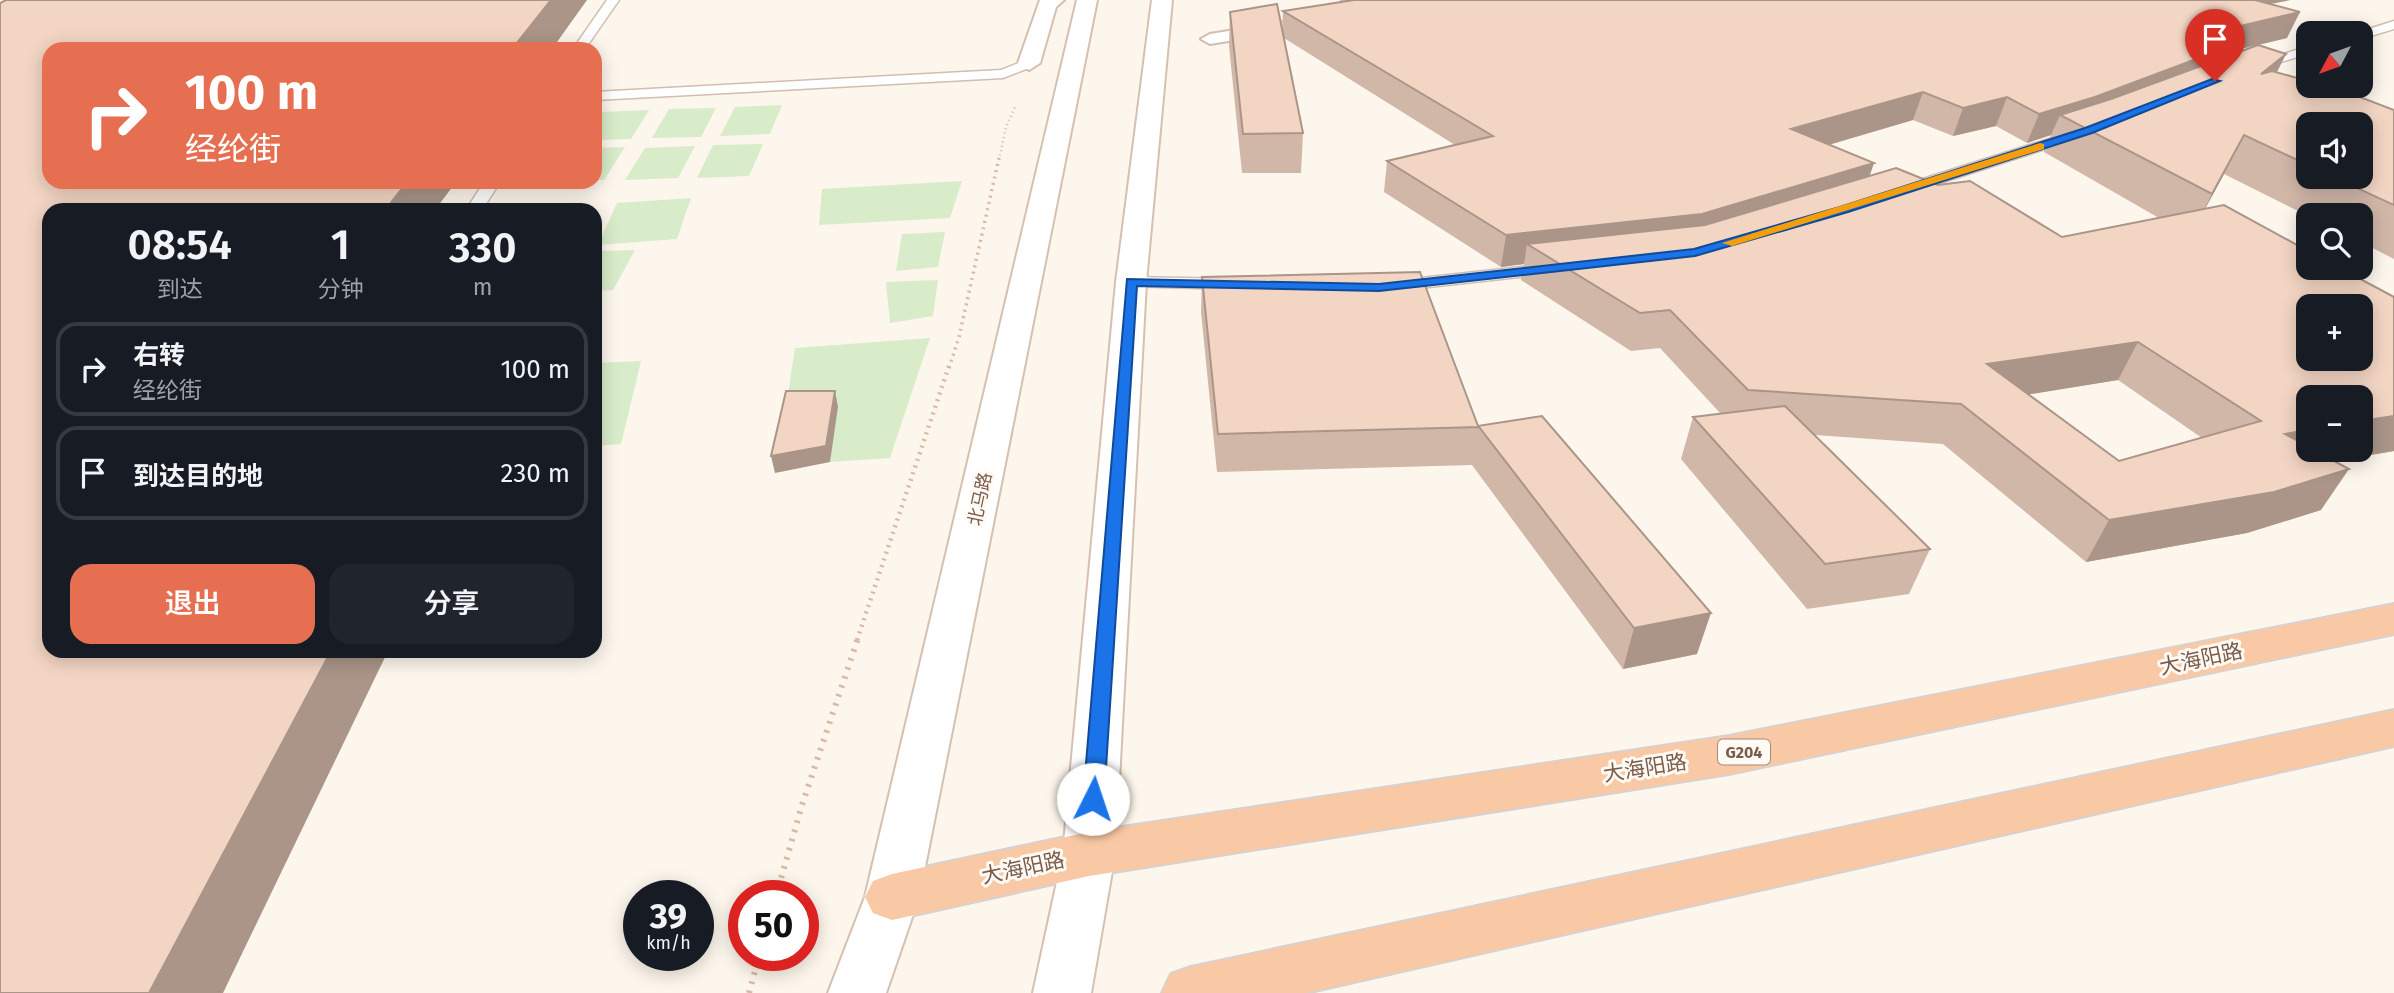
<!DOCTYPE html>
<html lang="zh">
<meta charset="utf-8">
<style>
body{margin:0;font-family:"Fira Sans","Noto Sans SC",sans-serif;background:#20242c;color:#f1f3f6;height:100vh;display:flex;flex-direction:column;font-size:26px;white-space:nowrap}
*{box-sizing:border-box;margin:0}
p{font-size:23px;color:#9ea1a6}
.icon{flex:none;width:38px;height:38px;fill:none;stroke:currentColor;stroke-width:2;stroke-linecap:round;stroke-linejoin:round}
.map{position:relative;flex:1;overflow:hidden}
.drawer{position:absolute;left:42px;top:203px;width:560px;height:455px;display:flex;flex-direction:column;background:#171b24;border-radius:21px;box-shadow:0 4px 18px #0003}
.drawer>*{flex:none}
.hud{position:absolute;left:42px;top:42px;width:560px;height:147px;border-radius:21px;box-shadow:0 4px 18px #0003;background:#e76f51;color:#fff;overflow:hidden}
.needle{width:46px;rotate:229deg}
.fabs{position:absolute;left:2296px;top:21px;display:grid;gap:14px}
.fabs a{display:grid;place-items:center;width:77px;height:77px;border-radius:14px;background:#171b24;box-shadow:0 4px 18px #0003;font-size:35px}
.speed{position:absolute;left:623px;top:880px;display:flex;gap:14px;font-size:35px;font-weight:700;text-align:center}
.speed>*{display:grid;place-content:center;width:91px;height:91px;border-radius:50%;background:#171b24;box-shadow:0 4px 18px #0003;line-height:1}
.speed small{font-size:18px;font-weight:400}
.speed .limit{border:10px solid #d22;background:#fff;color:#111}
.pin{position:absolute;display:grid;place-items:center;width:60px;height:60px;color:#fff;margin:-72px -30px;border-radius:50% 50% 50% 0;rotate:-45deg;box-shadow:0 0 7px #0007}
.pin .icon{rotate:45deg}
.me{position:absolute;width:77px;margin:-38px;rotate:4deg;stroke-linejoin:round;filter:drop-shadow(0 0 5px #0008)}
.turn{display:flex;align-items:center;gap:24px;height:147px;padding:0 28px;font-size:32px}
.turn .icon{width:91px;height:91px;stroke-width:2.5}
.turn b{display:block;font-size:49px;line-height:60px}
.eta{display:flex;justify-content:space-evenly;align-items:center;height:119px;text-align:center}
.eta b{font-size:42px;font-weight:600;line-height:49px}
.primary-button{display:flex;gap:14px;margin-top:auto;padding:14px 28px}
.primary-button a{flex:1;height:80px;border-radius:21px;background:#e76f51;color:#fff;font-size:28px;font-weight:600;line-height:80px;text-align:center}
.primary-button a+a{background:#20242c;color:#f1f3f6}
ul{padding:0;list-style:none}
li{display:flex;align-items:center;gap:21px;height:94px;margin:0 14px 10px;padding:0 14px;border:4px solid #363941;border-radius:21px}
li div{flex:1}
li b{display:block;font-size:26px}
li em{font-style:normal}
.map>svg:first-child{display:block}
.green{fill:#d8ecc9}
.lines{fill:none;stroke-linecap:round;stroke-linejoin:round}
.service-casing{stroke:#d1beb0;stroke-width:3}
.pedestrian-casing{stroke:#d1beb0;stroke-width:4}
.secondary-casing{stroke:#d6c0b0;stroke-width:4}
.trunk-casing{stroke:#dad1cd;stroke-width:4}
.path-far3{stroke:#d9b8a5;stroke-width:2.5;stroke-dasharray:1 3.5;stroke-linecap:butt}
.path-far2{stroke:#d9b8a5;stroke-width:3.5;stroke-dasharray:2 4.5;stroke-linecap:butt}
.path-far1{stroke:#d9b8a5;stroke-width:4.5;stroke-dasharray:2 5;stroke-linecap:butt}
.path{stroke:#d9b8a5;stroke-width:6;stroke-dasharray:2.5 7;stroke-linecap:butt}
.service{fill:#fff;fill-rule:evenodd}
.pedestrian{fill:#fff;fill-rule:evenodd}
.secondary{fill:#fff;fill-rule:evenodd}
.trunk{fill:#f9c8a4;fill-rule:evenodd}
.wall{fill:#d1b7a8;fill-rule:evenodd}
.shaded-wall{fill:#aa9588}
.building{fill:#f3d5c3;stroke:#aa9588;stroke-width:2;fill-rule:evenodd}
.route{fill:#1a73e8;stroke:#114b97;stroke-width:2}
.slow{fill:#f59e0b}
.labels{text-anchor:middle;stroke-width:6;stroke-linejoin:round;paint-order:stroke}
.shield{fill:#fffaf3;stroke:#a28b7f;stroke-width:2}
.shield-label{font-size:16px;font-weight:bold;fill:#7a5c4d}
.street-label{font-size:18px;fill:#7a5c4d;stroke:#fffaf3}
.near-street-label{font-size:21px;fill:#7a5c4d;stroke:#fffaf3}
</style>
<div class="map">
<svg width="2394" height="993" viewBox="0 0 2394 993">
<rect width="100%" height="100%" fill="#fdf6ec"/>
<g class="green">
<polygon points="782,105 770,134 720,136 735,107"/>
<polygon points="716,108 701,137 652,138 669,109"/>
<polygon points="649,110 631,139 595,140 595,121 601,112"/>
<polygon points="763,144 749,176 697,178 713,145"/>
<polygon points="695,146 678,178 625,180 645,148"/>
<polygon points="625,147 604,180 595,180 595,148"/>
<polygon points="962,181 950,218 819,225 822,189"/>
<polygon points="691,198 677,239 598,245 617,203"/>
<polygon points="945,232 938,267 896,271 902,234"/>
<polygon points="635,250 613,290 595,291 595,251"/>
<polygon points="938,280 933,316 890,323 886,282"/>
<polygon points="930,338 890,458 830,462 786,407 795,348"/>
<polygon points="641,361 621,444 595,446 595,363"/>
</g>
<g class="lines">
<g class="service-casing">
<g id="service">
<polygon points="607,0 619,0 585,49 573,49"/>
<polygon points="2394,21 2394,29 2361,39 2361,33 2356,33"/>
<polygon points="2308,46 2308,54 2257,69 2250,65"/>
<polygon points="1029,59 1034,60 1034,66 1003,78 595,100 595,92 1001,70"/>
<polygon points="2074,131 2079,132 2079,138 1906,194 1900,196 1892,191 1894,188"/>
<polygon points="484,182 500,182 482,210 466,210"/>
<polygon points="1550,264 1556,265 1559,269 1556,273 1393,291 1384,286 1393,281"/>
<polygon points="1131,277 1233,279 1242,284 1233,289 1125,286 1122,282"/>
</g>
</g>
<g class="pedestrian-casing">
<polygon id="pedestrian" points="1328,15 1337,20 1334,24 1210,44 1201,39 1210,34"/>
</g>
<g class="secondary-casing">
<g id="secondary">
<polygon points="1040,0 1064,0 1056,7 1040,63 1029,70 1018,63"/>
<polygon points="1077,0 1097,0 919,897 886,993 828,993 865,897"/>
<polygon points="1152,0 1172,0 1146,282 1115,854 1091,993 1033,993 1063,854 1116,282"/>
</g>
</g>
<g class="trunk-casing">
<g id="trunk">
<polygon points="2394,604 2394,634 1729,774 1089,876 892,920 873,913 865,897 873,881 892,874 1089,832 1729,736"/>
<polygon points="2394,710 2394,746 1306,993 1162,993 1171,974 1191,967"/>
</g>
</g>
<polyline class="path-far3" points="999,160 1006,127 1015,107"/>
<polyline class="path-far2" points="949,368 959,337 999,158"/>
<polyline class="path-far1" points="857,640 949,366"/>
<g class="path">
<polyline points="776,896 802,805 858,638"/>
<polyline points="749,993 759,956"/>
</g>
<use href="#service" class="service"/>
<use href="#pedestrian" class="pedestrian"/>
<use href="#secondary" class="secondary"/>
<use href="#trunk" class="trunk"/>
</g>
<g class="wall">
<path d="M1339 0H2290L2269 4 2287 38 2258 45 2286 54 2277 72 2394 110V259L2361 242V215L2308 216 2224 174 2205 208 2394 297V451L2335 461 2321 510 2247 533 2086 562 1943 444 1815 435 1930 549 1909 594 1807 609 1681 459 1693 417 1721 414 1660 348 1631 351 1521 280 1524 264 1501 267 1384 192 1387 161 1455 145 1284 38 1303 133 1301 173H1242L1229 46 1230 12 1282 30 1283 11 1343 2ZM2257 45 2226 57 2228 52ZM1913 120 1953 136 1996 126 2027 143 2051 135 2044 152 2159 218 2062 237 1869 176 1829 145ZM2308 124 2361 177H2308ZM2118 380 2202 438 2119 461 2028 394Z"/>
<polygon points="1202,277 1478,426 1697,654 1623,669 1472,465 1217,472 1201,312"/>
</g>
<g class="shaded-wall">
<polygon points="551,0 587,0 552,49 512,49"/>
<polygon points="2218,0 2290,0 2211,16"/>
<polygon points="2300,12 2287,38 2228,52 2218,73 2060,115 2051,135 2027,143 2039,114 2202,35"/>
<polygon points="2286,54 2268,89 2261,74"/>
<polygon points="1923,92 1913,120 1783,158 1791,129"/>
<polygon points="2007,97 1996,126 1953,136 1963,108"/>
<polygon points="2244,135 2224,174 2191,235 2212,194"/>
<polygon points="1874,163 1864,193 1693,245 1527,244 1524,264 1501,267 1506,235"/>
<polygon points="407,182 456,182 435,210 385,210"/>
<polygon points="2138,342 2118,380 1970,404 1987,364"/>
<polygon points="835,391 838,407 830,462 775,473 771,456"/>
<polygon points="2394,416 2394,451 2260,474 2285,434 2308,430 2308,450 2361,450 2361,421"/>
<polygon points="2349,469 2321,510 2247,533 2086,562 2109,520"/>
<polygon points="1711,613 1697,654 1623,669 1634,628"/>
<polygon points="331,651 388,651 223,993 149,993"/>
</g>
<g class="building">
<polygon points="6,0 551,0 512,49 49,49 49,182 407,182 385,210 49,210 49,651 331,651 149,993 0,993 0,3"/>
<polygon points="1354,0 2255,0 2300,12 2202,35 2231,46 2095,97 2039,114 2007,97 1963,108 1923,92 1791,129 1874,163 1702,214 1506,235 1387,161 1493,136 1283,11"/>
<polygon points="1277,4 1303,133 1243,134 1230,12"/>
<polygon points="2258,45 2286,54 2261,74 2272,71 2308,81 2308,86 2324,86 2352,94 2394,110 2394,205 2333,177 2361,177 2361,124 2308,124 2308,165 2244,135 2212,194 2060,115 2111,99"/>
<path d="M1896 168 1938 185 1970 181 2062 237 2224 205 2308 251V268H2340L2394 297V416L2361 421V397H2308V430L2285 434 2308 446V450H2314L2349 469 2274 492 2109 520 1961 404 1748 390 1670 310 1640 313 1527 244 1705 225ZM2308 306H2361V359H2308ZM2138 342 2261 421 2119 461 1987 364Z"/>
<polygon points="1420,272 1478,426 1542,416 1711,613 1634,628 1479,427 1218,434 1202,277"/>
<polygon points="786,391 835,391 826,446 771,456"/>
<polygon points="1785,406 1930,549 1825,564 1693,417"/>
</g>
<polygon class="route" points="2212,79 2220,81 2092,133 1848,212 1695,256 1379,291 1137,286 1104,799 1101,805 1086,805 1083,799 1127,279 1379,284 1694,249 1840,207 2085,128"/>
<polygon class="slow" points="2040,143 2044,144 2044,149 1732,246 1722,243"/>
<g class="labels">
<rect class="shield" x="1718" y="739.5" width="52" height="25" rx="5"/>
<g class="shield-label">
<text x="1744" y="758">G204</text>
</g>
<g class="street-label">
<text transform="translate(980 499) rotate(-78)" y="6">北马路</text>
</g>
<g class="near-street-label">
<text transform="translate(2201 659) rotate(-12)" y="7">大海阳路</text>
<text transform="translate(1645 768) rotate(-9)" y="7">大海阳路</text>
<text transform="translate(1023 868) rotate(-12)" y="7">大海阳路</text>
</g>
</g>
</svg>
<div class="fabs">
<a><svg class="needle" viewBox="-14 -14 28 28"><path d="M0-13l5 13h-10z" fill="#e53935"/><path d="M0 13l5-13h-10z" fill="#9ea1a6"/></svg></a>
<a><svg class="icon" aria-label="sound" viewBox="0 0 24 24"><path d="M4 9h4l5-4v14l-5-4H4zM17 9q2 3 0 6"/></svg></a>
<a><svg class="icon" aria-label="search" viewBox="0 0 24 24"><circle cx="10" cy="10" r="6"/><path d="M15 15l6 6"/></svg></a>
<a>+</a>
<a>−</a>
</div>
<div class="speed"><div>39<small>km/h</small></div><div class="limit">50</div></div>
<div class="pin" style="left:2215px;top:81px;background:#d93025"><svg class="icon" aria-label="arrive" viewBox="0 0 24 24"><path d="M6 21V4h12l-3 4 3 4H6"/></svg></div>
<svg class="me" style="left:1093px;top:799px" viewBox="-20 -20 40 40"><circle r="19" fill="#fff"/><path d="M0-13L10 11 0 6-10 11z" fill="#1a73e8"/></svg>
<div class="hud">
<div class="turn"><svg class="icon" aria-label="right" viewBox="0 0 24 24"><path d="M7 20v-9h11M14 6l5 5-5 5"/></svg><div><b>100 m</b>经纶街</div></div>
</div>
<section class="drawer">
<div class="eta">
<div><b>08:54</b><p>到达</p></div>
<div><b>1</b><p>分钟</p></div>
<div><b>330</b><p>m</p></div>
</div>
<ul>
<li><svg class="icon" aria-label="right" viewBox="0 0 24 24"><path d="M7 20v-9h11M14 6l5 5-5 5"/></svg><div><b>右转</b><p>经纶街</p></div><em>100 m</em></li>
<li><svg class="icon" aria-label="arrive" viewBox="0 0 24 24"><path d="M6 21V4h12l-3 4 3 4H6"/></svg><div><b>到达目的地</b></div><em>230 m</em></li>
</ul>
<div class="primary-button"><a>退出</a><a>分享</a></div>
</section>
</div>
